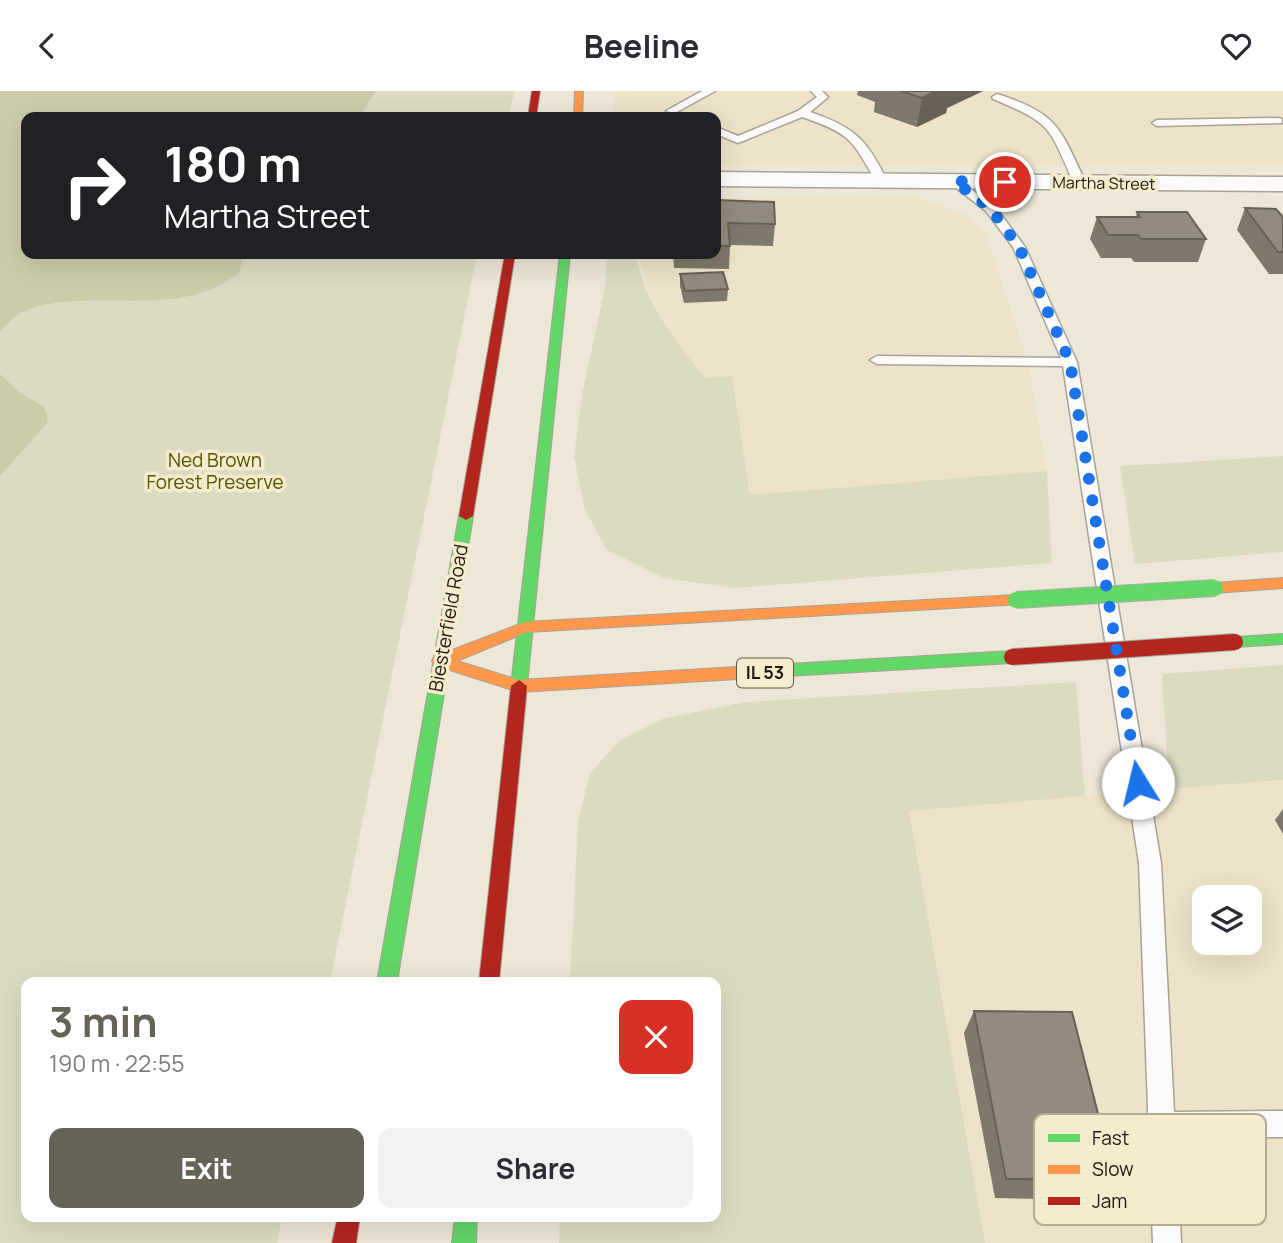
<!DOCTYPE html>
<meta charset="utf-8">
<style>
body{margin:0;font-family:Manrope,sans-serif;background:#f2f2f3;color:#2b2b33;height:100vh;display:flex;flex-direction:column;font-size:26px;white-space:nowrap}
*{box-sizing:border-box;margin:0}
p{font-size:23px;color:#7c7c81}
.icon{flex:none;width:38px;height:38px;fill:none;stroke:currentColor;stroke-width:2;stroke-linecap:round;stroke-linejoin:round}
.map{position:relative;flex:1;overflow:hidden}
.drawer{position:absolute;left:21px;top:886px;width:700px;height:245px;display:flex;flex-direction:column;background:#fff;border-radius:14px;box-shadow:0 7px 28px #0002}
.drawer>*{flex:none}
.banner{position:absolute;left:21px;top:21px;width:700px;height:147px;border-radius:14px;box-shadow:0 7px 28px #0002;background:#202124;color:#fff;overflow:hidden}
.controls{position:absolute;left:1192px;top:794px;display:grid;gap:14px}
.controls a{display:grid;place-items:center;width:70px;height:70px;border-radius:14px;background:#fff;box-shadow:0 7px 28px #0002;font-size:35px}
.pin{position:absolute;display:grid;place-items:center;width:60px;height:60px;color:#fff;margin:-30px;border:4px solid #fff;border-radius:50%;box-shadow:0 2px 7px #0007}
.me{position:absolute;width:77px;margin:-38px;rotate:351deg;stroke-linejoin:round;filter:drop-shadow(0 0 5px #0008)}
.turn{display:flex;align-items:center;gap:24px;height:147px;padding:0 28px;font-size:32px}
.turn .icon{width:91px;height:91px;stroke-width:2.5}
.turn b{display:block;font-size:49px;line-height:60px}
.round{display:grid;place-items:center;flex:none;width:74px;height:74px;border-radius:14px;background:#f2f2f3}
.summary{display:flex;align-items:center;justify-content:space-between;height:119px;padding:0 28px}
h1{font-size:42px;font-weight:700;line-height:52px;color:#666255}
.cta{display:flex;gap:14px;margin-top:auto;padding:14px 28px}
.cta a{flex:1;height:80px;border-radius:14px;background:#666255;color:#fff;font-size:28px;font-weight:700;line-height:80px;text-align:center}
.cta a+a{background:#f2f2f3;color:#2b2b33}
header{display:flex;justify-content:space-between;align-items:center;height:91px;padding:0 28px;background:#fff;font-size:32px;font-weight:700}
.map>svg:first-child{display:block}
.built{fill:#eee3c8;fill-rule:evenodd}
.green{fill:#dcdbc2}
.forest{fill:#cdccaa}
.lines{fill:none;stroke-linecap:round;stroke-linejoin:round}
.lane-casing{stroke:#a8a397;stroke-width:3}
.street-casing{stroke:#a8a397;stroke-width:3}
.fast-casing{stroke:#a8a397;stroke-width:2}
.slow-casing{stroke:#a8a397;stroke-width:2}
.jam-casing{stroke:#a8a397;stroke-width:2}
.lane{fill:#fcfbf9;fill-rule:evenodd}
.street{fill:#fcfbf9;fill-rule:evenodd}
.fast{fill:#63d668;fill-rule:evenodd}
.slow{fill:#ff974d;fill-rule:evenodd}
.jam{fill:#b3261e;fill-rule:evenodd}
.fast-bridge-casing{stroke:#aab1a5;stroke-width:18;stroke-linecap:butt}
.jam-bridge-casing{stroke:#aab1a5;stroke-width:18;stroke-linecap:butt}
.fast-bridge{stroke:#63d668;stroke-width:16}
.jam-bridge{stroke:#b3261e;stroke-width:16}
.wall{fill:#7f786c}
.shaded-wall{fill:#686158}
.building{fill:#948b7e;stroke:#686158;stroke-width:2}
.route{stroke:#1a73e8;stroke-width:12;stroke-dasharray:0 21.6}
.labels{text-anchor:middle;stroke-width:7;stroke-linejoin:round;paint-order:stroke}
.far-street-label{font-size:16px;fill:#1e1a0f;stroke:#f6ebce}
.shield{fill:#f6ebce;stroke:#5f5948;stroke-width:2}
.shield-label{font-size:18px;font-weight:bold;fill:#1e1a0f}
.park-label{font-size:19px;fill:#535501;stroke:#f6ebce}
.street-label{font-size:19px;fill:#1e1a0f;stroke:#f6ebce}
.key{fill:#f6ebce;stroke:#b5ac95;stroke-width:2}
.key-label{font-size:19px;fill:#1e1a0f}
</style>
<header><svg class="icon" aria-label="back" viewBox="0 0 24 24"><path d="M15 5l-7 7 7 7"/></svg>Beeline<svg class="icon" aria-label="heart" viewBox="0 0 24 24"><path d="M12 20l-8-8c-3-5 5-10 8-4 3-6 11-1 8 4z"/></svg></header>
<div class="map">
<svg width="1283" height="1152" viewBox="0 0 1283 1152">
<rect width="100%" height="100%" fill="#ede7d7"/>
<g class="built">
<polygon points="615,0 1283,0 1283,75 716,75 716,26 614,26"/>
<polygon points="916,106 966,124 985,140 1028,271 1047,380 750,404 732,286 706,287 676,253 650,203 637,163 716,163 716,107"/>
<path d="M1283 689V1152H985L908 720ZM1204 807H1250V852H1204Z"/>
</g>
<g class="green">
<polygon points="0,0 515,0 508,26 26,26 26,163 477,163 330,891 26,891 26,1125 282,1125 277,1152 0,1152"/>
<path d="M607 163H637C638 202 680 258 706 287L732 285 750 404 1047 380 1052 472 734 497 664 487 607 459 584 417 574 365 582 304 605 196Z"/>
<polygon points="1283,365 1283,461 1135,473 1120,375"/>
<polygon points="1283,574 1283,689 1169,698 1162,583"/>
<polygon points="1076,591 1085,705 909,720 985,1152 559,1152 560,1125 716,1125 716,891 570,891 578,731 590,682 619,650 662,628 746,611"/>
</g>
<g class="forest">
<path d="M0 0H376L359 26H26V163H243L239 183C220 195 201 204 179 207 135 214 69 203 29 218 16 223 9 231 0 241Z"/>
<polygon points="0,283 19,301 44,316 48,331 0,385"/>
</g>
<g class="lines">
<g class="lane-casing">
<g id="lane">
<polygon points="702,0 715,0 675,22 666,20"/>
<path d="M811 0H822L828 6 810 21C854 36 867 48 887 90L885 92H877C852 49 852 43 802 26L738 52 716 43V36L738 45 798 20 817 6Z"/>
<path d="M997 3C1059 22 1060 38 1086 92L1084 94 1074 92C1048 35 1053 33 993 8L992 6Z"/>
<polygon points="1278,27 1282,28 1282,32 1157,35 1152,32 1157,29"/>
<polygon points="954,87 994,114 1025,156 1077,271 1161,772 1174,1021 1283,1020 1283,1046 1176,1047 1181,1152 1153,1152 1139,772 1063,275 877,273 870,269 877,265 1061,267 1013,156 986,120 950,92 948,90"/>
</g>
</g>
<g class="street-casing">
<polygon id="street" points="716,81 1283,86 1283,100 716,95"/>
</g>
<g class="fast-casing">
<g id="fast">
<polygon points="560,163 570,163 527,595 519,601 511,595"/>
<polygon points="466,421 473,425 397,891 377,891 459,425"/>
<polygon points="1283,543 1283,553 1235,556 1227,551 1235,546"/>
<polygon points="1012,560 1020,566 1012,572 754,587 746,581 754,575"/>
<polygon points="455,1125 477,1125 476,1152 452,1152"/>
</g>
</g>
<g class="slow-casing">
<g id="slow">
<polygon points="575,0 583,0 582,26 574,26"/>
<polygon points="1283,487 1283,497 1215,502 1208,497 1215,492"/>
<polygon points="1016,504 1021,505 1023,509 1021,513 527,541 457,570 519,589 754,575 762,581 754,587 519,601 434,574 432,570 434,566 525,531"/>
</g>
</g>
<g class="jam-casing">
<g id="jam">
<polygon points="532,0 540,0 536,26 528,26"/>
<polygon points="505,163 515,163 473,425 466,429 459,425"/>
<polygon points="519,589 527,595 499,891 479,891 511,595"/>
<polygon points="338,1125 360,1125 356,1152 332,1152"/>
</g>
</g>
<use href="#lane" class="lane"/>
<use href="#street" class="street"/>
<use href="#fast" class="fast"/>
<use href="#slow" class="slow"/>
<use href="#jam" class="jam"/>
<g class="fast-bridge-casing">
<polyline id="fast-bridge" points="1016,509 1215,497"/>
</g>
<g class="jam-bridge-casing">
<polyline id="jam-bridge" points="1012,566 1235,551"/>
</g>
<use href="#fast-bridge" class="fast-bridge"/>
<use href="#jam-bridge" class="jam-bridge"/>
</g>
<g class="wall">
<polygon points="858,0 983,0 947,17 946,22 917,36 874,21 875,11 857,4"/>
<polygon points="716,109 775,133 773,155 730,154 729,178 674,177 673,163 716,163"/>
<polygon points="1245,117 1283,126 1283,183 1269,183 1237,139"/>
<polygon points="1137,121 1206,148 1198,171 1134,171 1131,167 1101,167 1090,148 1097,126 1136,126"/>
<polygon points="680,183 728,198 727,210 684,212 680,195"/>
<polygon points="1283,718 1283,743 1275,729"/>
<polygon points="974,920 1115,1089 1100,1109 995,1107 964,942"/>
</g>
<polygon class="shaded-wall" points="936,0 983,0 947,17 946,22 917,36 922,7"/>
<g class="building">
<polygon points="901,0 936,0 922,7"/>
<polygon points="716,109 774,111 775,133 728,132 730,155 716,155"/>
<polygon points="1245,117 1276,118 1283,126 1283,161 1278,161"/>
<polygon points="1137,121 1187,121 1206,148 1141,148 1138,144 1108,144 1097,126 1140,126"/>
<polygon points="723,181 728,198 685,200 680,183"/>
<polygon points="974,920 1072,921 1115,1089 1006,1088"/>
</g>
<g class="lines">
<polyline class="route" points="1005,91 954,90 990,117 1019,156 1070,271 1138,692"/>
</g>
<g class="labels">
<g class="far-street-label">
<text transform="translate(1104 92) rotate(1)" y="6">Martha Street</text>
</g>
<rect class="shield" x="737" y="567.5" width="56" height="29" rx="5"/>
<g class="shield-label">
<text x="765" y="588">IL 53</text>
</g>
<g class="park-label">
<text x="215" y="376">Ned Brown<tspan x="215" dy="22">Forest Preserve</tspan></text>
</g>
<g class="street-label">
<text transform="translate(448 527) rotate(-80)" y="7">Biesterfield Road</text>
</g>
</g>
<rect x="1034" y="1023" width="232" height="111" rx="10" class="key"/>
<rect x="1048" y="1043" width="32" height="8" fill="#63d668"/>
<rect x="1048" y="1074" width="32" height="9" fill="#ff974d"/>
<rect x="1048" y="1106" width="32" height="8" fill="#b3261e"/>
<g class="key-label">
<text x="1092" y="1054">Fast</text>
<text x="1092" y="1085">Slow</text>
<text x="1092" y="1117">Jam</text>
</g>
</svg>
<div class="controls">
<a><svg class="icon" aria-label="layers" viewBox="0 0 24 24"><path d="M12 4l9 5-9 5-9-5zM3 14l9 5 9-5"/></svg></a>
</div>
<div class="pin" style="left:1005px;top:91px;background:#d93025"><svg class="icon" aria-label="arrive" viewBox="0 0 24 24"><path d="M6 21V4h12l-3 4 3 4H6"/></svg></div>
<svg class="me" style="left:1138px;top:692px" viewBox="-20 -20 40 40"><circle r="19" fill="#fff"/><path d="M0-13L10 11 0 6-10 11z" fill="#1a73e8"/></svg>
<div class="banner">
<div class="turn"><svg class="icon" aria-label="right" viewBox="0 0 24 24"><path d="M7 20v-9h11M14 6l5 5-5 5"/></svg><div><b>180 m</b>Martha Street</div></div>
</div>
<section class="drawer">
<div class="summary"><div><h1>3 min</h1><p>190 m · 22:55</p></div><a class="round" style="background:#d93025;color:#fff"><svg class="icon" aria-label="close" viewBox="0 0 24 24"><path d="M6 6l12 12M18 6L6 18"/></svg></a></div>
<div class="cta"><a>Exit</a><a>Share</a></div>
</section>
</div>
